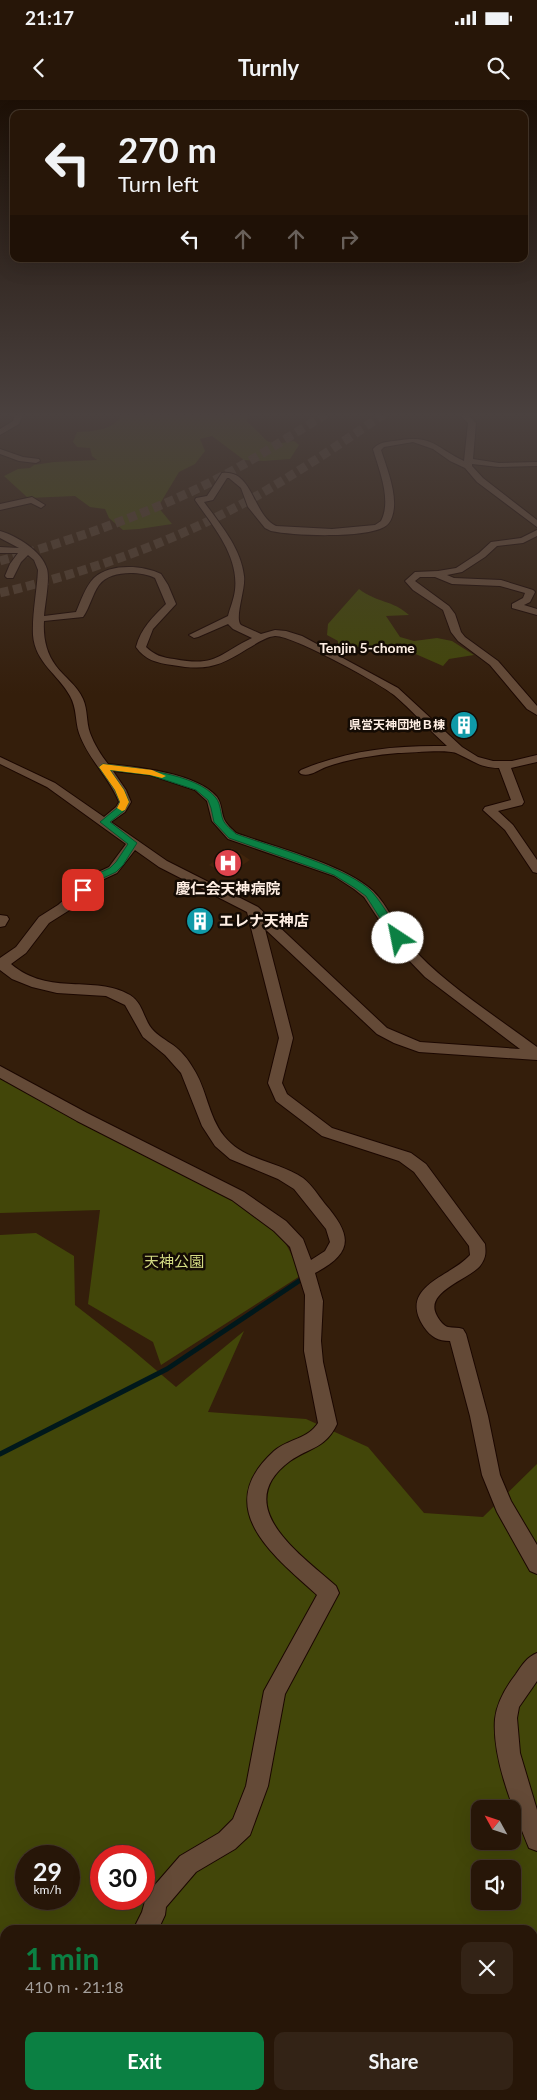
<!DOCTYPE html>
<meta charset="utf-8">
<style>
body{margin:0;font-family:Lato,"Noto Sans JP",sans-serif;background:#332316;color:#f1f3f6;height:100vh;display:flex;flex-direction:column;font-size:19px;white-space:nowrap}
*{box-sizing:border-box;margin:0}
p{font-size:16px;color:#a49f9c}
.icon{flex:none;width:28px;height:28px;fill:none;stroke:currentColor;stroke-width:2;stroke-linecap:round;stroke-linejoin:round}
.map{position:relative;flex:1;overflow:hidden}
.side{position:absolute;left:0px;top:1825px;width:538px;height:175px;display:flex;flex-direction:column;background:#271608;border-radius:15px 15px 0 0;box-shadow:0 5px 20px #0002,0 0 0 1px #433529}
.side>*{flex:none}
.hud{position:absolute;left:10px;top:10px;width:518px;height:152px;border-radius:10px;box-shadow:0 5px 20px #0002,0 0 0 1px #433529;background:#271608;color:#f1f3f6;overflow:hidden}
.needle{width:32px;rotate:310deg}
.fabs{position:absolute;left:471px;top:1700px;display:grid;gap:10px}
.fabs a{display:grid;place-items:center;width:50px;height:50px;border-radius:10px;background:#271608;box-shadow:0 5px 20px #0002,0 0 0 1px #433529;font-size:25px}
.speed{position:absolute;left:15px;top:1745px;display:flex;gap:10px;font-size:25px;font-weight:700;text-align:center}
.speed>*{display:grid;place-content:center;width:65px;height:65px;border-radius:50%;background:#271608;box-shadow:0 5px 20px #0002,0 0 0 1px #433529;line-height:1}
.speed small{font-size:12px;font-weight:400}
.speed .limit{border:8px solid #d22;background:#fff;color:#111}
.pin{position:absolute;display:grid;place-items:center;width:42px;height:42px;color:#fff;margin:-21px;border-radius:10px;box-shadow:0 2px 8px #0006}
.me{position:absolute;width:55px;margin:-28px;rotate:326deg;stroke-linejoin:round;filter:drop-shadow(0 0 4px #0008)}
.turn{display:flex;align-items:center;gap:18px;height:105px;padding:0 25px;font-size:22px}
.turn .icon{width:65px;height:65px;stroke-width:2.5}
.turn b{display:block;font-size:35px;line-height:42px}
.lanes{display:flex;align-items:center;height:48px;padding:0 25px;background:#0003;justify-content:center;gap:25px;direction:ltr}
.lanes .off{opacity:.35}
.round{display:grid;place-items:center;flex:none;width:52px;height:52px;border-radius:10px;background:#332316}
.head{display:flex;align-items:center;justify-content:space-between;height:85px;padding:0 25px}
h1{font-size:30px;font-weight:700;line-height:38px;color:#0b8043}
.action{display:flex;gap:10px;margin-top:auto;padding:10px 25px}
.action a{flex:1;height:58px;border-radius:10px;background:#0b8043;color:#fff;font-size:20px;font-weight:700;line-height:58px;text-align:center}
.action a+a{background:#332316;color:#f1f3f6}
.status{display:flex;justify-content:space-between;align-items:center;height:35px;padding:0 25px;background:#271608;direction:ltr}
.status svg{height:14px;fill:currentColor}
header{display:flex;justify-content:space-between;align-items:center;height:65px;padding:0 25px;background:#271608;font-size:22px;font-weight:700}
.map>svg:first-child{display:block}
.built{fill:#40240c}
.green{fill:#424609;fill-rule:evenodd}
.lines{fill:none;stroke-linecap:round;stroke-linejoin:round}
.stream{stroke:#00181b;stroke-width:5}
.highway-tunnel{stroke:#523d2c;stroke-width:9;stroke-dasharray:9 4.5;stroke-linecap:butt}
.minor-casing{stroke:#1b0700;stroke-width:2}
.minor{fill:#644a37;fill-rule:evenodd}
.route{fill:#0b8043;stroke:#07532c}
.slow{fill:#f59e0b}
.labels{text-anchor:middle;stroke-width:5;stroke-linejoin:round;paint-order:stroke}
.far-poi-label{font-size:12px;font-weight:bold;fill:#ffefe4;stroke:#140b04;text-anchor:end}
.far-neighbourhood-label{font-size:14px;font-weight:bold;fill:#ffefe4;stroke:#140b04}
.poi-label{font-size:15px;font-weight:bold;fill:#ffefe4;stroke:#140b04}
.park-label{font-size:15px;fill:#d4db83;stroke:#140b04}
</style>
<div class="status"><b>21:17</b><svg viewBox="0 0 49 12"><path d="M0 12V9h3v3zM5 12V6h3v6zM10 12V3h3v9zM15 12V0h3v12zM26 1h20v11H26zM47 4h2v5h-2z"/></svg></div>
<header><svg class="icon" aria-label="back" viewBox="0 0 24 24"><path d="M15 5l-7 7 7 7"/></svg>Turnly<svg class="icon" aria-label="search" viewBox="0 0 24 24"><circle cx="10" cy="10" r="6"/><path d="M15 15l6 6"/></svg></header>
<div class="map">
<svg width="537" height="2000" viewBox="0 0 537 2000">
<rect width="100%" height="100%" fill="#341e0b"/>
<polygon class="built" points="232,748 250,760 227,775 209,765"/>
<g class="green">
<path d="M122 314H247V321L267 341 275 344 294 341 299 345 290 359 263 361 244 360 212 336 200 339 205 351 195 364 179 372 158 407 172 424 139 429 123 430 109 418 105 409 90 407 75 396 28 398 4 376 18 369 30 368 34 365 54 362 97 360 92 356 90 348 77 347 73 342 77 332C93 331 114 331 122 314Z"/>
<path d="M359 489C377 503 393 500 409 515L386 516 400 537 414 541 437 538 452 541 474 555 449 559 443 566 411 552 360 547 338 549V541L327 535 328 524Z"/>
<path d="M0 973C55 1004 110 1036 166 1067 198 1084 239 1100 267 1122 285 1137 292 1154 300 1176L161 1265 153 1242 88 1204 100 1110 0 1113Z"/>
<path d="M36 1133 74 1156 75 1205 129 1247 176 1287 244 1231 208 1312 306 1319 368 1347 424 1413 483 1417 537 1364V2000H0V1135ZM480 1709H512V1741H480ZM26 1756H69V1799H26ZM101 1756H144V1799H101ZM480 1769H512V1801H480ZM5 1830H532V1995H5Z"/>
</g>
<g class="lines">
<polyline class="stream" points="0,1354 167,1269 302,1179"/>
<g class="highway-tunnel">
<path d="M0 461C72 440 143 416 211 382 251 362 288 337 326 314"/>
<path d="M0 493C84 473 166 445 242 404 292 377 338 345 384 314"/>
</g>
<g class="minor-casing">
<g id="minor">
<polygon points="15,314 23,314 19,324 0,335 0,329 13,321"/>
<path d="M459 314H467L476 323 473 359 499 363 537 362V366L499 367 472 364V366L483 378 537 420V427L477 382 465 368 450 361 433 349 413 342 384 347 381 350C387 369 399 397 392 417 390 423 387 426 382 428 361 438 294 436 271 431L265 428 248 407 241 388 229 378H227L213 400 204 402C220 424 241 448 244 476 246 489 234 518 241 525L261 534 275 530 286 531 302 536 398 588 462 647 478 657 493 661H512L537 655V662L511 668 524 702 522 705 498 711 513 725 537 760V773L533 772 505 730 483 710 485 707 511 700 499 668C480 668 472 660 456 653 446 649 410 653 398 653 374 655 349 659 326 667 318 670 310 677 301 674L299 672 301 670C348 650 396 645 447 646 429 630 413 611 394 595 379 583 292 535 275 536 265 537 256 544 247 549 219 567 205 571 172 565 157 563 145 560 136 547 141 528 153 517 166 504L155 478C140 471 110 470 99 485 92 495 90 507 83 517L44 521C43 537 46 553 56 566 64 577 77 585 83 599 88 610 86 622 90 633 94 644 101 655 108 664 137 667 197 673 217 697 222 704 221 711 224 719 226 724 232 729 236 733 274 747 344 764 373 791 388 805 396 828 409 844 441 882 497 917 537 947V960L419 952 394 943 377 934 265 829 293 938 282 983 287 994 332 1028 411 1053 426 1064 485 1144C486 1153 486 1158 480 1166 468 1180 423 1192 437 1216 439 1220 444 1226 448 1227 453 1228 458 1227 463 1229L466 1234 488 1316 500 1375 511 1401 537 1445V1474L530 1471 497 1412 482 1375 470 1316 450 1241C438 1241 431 1237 424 1227 397 1186 451 1177 470 1155L469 1146 414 1072 399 1061 322 1036 276 1001 268 983 279 938 247 812 159 767 135 750 117 773 102 780 68 811 49 823 26 853 11 864C50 897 94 874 130 895 143 903 143 918 152 929 158 936 166 940 173 945 181 951 188 959 193 968 207 989 208 1016 224 1036 244 1061 278 1061 303 1078 312 1085 318 1095 325 1104 352 1135 354 1153 315 1173L323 1201 321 1241 323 1262 337 1324C325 1349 310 1347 290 1361 229 1406 301 1455 336 1486L339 1493 285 1594 268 1686 250 1735 235 1749 196 1772 166 1807 165 1815 158 1830H133L142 1812 147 1794 180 1756 219 1733 233 1719 246 1686 264 1591 317 1495C273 1455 211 1408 274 1351 288 1339 308 1339 318 1323L304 1251 305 1195 290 1147 274 1131 232 1100 77 1021 0 978V966L87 1013 244 1092 286 1121 303 1139 311 1160 325 1151 330 1142 326 1129 294 1089 278 1079 230 1059 215 1046 202 1026 181 973 165 955 143 937 125 905 106 896 57 893 32 887 12 879 0 870V858L16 847 39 817 58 805 94 774 109 767 126 744 47 687 0 664V657L55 683 104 717 116 707 119 702C109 677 88 659 79 633 75 621 77 608 70 596 59 575 35 563 33 535 32 514 37 491 38 470L34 460 28 455 21 462 13 478H7L5 476 10 464 18 453H0V447L19 448 0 438V431C17 436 42 451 47 469 50 480 45 503 44 516L76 512C81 501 85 487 94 478 110 463 143 465 161 474L168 485 176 504 153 529 146 547C154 555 163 558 174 559 217 567 217 555 252 538L233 529 228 524 198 537 194 538 189 535 228 516C230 508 234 499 235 490 239 456 213 426 195 400L196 398 207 396 222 373C253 369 252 414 276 426L332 429 375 425 381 421C392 400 379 370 373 349 379 342 386 342 394 341 433 334 433 346 464 361L468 323ZM113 671 150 675 195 690 207 701 212 721 228 739 334 776 354 789 364 797 399 850 425 877 520 949 420 942 387 928 258 807 167 761 111 722 125 712 131 702 126 690Z"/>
<polygon points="0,349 23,357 39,359 40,361 36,363 19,361 0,354"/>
<polygon points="32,397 45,405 41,408 31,403 0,410 0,404"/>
<polygon points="537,430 537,436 523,443 497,446 485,457 462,472 447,475 454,478 501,480 533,490 535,492 530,502 524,505 537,509 537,515 512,508 512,504 523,498 525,493 500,486 452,484 435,477 420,477 415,481 449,506 455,514 461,532 465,537 498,561 537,606 537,615 527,609 490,565 458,541 451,532 443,510 413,490 405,481 415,472 438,471 456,468 479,453 491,442 521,438"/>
<polygon points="0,815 7,816 9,819 5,826 0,827"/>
<path d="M537 1553V1581L519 1607 517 1618 520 1653 537 1710V1751L529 1748C514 1711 492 1659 495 1619 497 1602 506 1587 516 1574 522 1565 527 1557 537 1553Z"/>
<polygon points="284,1995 310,1995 311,2000 285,2000"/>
</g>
</g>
<use href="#minor" class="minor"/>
</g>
<linearGradient id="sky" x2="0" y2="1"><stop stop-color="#1d1006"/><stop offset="0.53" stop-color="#4a413f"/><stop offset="1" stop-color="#4a413f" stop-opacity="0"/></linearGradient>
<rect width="537" height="594" fill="url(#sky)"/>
<path class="route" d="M103 664C133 668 197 673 216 698 221 705 220 712 223 720 225 725 232 730 236 734 269 746 351 768 373 793 384 806 393 823 403 838L401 840H394L366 796 355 788 334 775 229 738 214 722 211 708 208 700 196 690 150 675 110 670 124 690 129 702 124 711 110 722 137 743 123 765 116 772 101 779 87 793H80V788L95 775 110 768 116 762 128 744 100 722 117 708 120 702 115 690 99 667Z"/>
<polygon class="slow" points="103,664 152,670 166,676 162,678 150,675 110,670 124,690 129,702 125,710 122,711 117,708 120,702 115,690 99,667"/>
<defs>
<g id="building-disc" transform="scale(1.4375)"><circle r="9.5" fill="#0f9aa8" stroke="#140b04"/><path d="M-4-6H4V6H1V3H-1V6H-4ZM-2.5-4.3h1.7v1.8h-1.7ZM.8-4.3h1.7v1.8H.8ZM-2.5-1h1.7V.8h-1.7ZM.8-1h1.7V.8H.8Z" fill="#fff"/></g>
<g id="hospital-disc" transform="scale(1.4375)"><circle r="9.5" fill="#e0444e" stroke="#140b04"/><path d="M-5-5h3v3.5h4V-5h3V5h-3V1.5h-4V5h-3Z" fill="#fff"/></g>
</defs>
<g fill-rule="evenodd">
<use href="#building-disc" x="464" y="625"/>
<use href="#hospital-disc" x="228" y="763"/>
<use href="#building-disc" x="200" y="821"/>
</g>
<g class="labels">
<g class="far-poi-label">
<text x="445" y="629">県営天神団地Ｂ棟</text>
</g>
<g class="far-neighbourhood-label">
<text x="367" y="553">Tenjin 5-chome</text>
</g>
<g class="poi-label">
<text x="228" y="794">慶仁会天神病院</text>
<text x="219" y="826" text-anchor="start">エレナ天神店</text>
</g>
<g class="park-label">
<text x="174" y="1167">天神公園</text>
</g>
</g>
</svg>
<div class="fabs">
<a><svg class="needle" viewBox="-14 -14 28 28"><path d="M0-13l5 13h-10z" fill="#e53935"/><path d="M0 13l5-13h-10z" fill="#a49f9c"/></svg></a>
<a><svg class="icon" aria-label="sound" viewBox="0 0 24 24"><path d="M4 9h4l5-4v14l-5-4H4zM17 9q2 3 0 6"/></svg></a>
</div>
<div class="speed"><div>29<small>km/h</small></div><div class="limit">30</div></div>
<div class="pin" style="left:83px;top:790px;background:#d93025"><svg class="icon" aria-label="arrive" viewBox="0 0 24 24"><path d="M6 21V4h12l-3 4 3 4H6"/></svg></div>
<svg class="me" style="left:398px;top:838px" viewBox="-20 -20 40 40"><circle r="19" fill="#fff"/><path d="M0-13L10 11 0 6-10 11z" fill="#0b8043"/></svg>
<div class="hud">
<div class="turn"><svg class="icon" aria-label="left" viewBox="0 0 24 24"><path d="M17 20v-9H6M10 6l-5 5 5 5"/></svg><div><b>270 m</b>Turn left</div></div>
<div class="lanes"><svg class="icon" aria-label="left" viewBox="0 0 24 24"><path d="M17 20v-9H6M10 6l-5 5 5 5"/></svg><svg class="icon off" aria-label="ahead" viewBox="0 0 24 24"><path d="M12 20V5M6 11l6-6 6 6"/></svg><svg class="icon off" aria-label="ahead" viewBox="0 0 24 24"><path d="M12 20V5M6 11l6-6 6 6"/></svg><svg class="icon off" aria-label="right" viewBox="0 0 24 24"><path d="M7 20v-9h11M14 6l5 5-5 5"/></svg></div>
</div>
<section class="side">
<div class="head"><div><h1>1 min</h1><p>410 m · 21:18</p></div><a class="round"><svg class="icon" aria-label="close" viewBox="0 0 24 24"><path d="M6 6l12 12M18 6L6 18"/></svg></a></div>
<div class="action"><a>Exit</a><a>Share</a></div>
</section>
</div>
